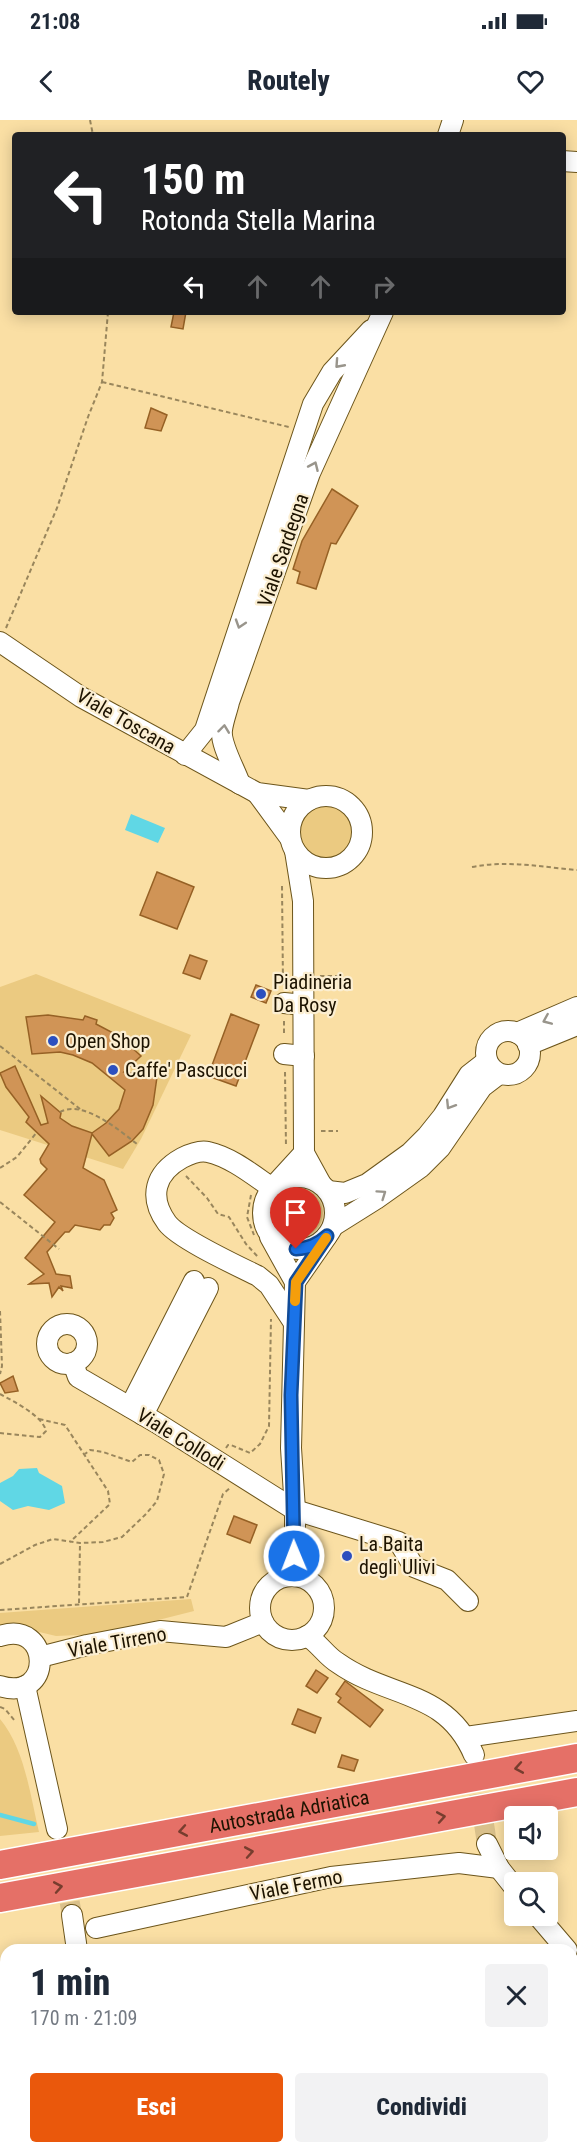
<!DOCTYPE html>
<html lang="it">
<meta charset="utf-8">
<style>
body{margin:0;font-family:"Roboto Condensed",sans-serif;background:#f2f2f3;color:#1f2937;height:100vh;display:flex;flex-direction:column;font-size:22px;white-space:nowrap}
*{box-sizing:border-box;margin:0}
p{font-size:20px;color:#747a83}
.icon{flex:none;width:33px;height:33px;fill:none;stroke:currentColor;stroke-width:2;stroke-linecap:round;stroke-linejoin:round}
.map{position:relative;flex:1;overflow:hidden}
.side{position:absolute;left:0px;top:1824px;width:578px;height:210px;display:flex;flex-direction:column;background:#fff;border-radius:18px 18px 0 0;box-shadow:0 3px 15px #0003}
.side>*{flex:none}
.guide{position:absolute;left:12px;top:12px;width:554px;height:183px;border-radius:6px;box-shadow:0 3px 15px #0003;background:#202124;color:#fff;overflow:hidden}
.controls{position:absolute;left:504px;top:1686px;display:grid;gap:12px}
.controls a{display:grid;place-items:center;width:54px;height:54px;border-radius:6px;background:#fff;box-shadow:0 3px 15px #0003;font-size:30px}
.pin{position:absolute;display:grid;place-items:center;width:51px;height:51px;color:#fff;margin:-62px -26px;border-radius:50% 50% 50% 0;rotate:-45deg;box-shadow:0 0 6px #0007}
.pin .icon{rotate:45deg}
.me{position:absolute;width:66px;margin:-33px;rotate:359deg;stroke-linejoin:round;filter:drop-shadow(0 0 4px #0008)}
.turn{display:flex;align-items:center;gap:21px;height:126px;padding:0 30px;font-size:27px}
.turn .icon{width:78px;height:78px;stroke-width:2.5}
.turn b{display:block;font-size:42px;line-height:51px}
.lanes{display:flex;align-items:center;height:57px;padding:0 30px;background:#0003;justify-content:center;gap:30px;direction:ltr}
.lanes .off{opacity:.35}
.round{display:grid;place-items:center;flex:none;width:63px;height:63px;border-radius:6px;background:#f2f2f3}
.head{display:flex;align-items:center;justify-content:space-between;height:102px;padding:0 30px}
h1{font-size:36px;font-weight:800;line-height:45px}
.primary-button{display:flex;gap:12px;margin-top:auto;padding:12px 30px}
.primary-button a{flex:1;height:69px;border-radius:6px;background:#ea580c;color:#fff;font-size:24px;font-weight:800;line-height:69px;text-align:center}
.primary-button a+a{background:#f2f2f3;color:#1f2937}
.status{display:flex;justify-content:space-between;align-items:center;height:42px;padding:0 30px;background:#fff;direction:ltr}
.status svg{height:16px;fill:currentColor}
header{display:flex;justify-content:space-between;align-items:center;height:78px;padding:0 30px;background:#fff;font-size:27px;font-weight:800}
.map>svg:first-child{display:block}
.green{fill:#ebca81}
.water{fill:#60d7e5}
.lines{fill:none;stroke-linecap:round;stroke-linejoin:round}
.stream{stroke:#60d7e5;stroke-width:4.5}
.building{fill:#d09456;stroke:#966125;stroke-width:1.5}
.minor-tunnel{stroke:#d9c08b;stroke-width:20;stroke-dasharray:20 10;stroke-linecap:butt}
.minor-casing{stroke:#6c551b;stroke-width:22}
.highway-casing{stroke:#fff;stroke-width:31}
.path{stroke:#99865c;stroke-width:2;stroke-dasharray:4.5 3;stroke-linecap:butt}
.minor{stroke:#fff;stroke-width:20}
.highway{stroke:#e57067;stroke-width:28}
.oneway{stroke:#99958c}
.oneway2{stroke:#773d2e}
.route-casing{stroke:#114b97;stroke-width:15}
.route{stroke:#1a73e8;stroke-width:10}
.slow{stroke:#f59e0b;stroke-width:10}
.poi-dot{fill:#2c4fbf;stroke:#fbeed1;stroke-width:2}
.labels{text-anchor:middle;stroke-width:4.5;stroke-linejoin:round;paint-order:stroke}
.street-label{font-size:20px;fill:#1d1300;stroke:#fbeed1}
.poi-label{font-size:20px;fill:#1d1300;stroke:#fbeed1;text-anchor:start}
</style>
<div class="status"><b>21:08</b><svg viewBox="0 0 49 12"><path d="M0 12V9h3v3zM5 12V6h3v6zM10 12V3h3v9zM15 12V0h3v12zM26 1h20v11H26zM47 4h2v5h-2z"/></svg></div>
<header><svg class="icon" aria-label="back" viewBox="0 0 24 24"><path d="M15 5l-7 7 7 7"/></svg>Routely<svg class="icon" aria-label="heart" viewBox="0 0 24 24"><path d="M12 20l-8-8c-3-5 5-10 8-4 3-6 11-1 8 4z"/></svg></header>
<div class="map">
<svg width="577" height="2034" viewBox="0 0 577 2034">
<rect width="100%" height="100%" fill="#fadfa4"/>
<g class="green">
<circle cx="326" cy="712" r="31"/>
<polygon points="36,854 191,915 141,1019 123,1049 0,1010 0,867"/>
<circle cx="299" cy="1093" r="24"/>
<polygon points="191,1479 194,1491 103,1514 56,1516 35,1511 19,1504 0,1505 0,1493"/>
<path d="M0 1599C25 1629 30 1675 39 1712L0 1716Z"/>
</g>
<g class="water">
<polygon points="131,694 165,708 158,723 125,710"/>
<polygon points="37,1348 39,1353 62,1366 65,1383 49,1390 28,1386 13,1390 0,1381 0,1363 13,1356 19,1349"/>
</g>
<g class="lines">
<polyline class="stream" points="0,1695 34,1704"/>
</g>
<g class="building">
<polygon points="174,192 186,192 183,209 171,207"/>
<polygon points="151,288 167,295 161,311 145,308"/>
<polygon points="332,369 358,386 336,424 331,423 316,469 297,463 300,452 293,449 302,421"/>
<polygon points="157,752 194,767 177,809 140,795"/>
<polygon points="190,835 207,841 200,859 183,853"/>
<polygon points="256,865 271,871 266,883 251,877"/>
<polygon points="231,894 259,905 236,966 208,956"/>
<polygon points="48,895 83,900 85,896 97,900 96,904 119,916 141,936 124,952 157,957 153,985 143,1009 132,1021 109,1036 92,1014 83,1048 104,1060 117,1090 111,1093 114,1098 110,1105 104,1105 100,1110 75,1105 69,1112 65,1112 47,1132 56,1154 70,1156 72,1168 61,1166 63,1171 59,1167 52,1177 49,1163 29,1164 44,1154 25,1138 55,1102 24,1075 47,1049 41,1043 40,1039 49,1024 26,1002 29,997 6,967 0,953 15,946 41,1005 48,1003 41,976 61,993 60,998 72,1006 92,1013 106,1003 119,989 125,970 92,943 73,935 60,932 32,934 26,897"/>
<polygon points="13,1256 18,1271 5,1273 0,1263"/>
<polygon points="234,1396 257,1405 250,1423 227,1414"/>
<polygon points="316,1550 328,1558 317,1573 306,1566"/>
<polygon points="345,1561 383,1590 370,1607 338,1582 341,1578 336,1574"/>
<polygon points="298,1589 321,1598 315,1613 292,1604"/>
<polygon points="342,1635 358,1640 354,1651 338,1647"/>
</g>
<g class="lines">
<g class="minor-tunnel">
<polyline points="475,1644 487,1724"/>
<polyline points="59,1723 72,1795"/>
</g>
<g class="minor-casing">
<g id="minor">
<polyline points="448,15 453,0"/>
<polyline points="562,41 577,42"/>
<polyline points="0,522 81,577 257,673 309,680"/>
<polyline points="185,635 205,610 313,284 332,252 371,210"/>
<path d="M240 664C235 649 220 624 222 610 223 601 227 591 229 582L310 353 383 192"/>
<polyline points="257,673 290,718"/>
<circle cx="326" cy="712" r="36"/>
<polyline points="295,731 303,781 304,1033 321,1064"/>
<polyline points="284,883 304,885"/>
<circle cx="508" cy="933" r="22"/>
<polyline points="517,913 577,887"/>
<polyline points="528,925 577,905"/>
<polyline points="284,934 304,936"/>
<circle cx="299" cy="1093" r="36"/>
<polyline points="328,1071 345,1073 367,1064 410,1033 427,1016 443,996 469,955 487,941"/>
<polyline points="333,1106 376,1079 421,1047 440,1028 482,967 499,954"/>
<polyline points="270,1117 295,1162"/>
<path d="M294 1203 269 1165 258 1156C238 1146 179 1119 167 1103 148 1077 155 1053 182 1038 190 1034 200 1030 208 1032 231 1037 253 1055 272 1068L304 1033"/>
<circle cx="67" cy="1224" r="20"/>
<polyline points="73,1243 78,1257 157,1303 295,1390 399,1422 414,1447 447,1460 468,1481"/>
<polyline points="130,1287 194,1161"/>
<polyline points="143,1295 208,1168"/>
<polyline points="295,1456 295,1390 291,1328 295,1162 327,1116"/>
<circle cx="292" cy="1488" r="32"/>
<path d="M0 1516C52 1499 54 1583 0 1566"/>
<path d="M307 1516C319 1523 326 1536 338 1543 389 1579 446 1569 474 1635"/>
<polyline points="40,1537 87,1525 160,1511 226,1517 263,1502"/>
<polyline points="25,1566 57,1709"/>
<polyline points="466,1617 577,1601"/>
<polyline points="487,1724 499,1748 514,1767"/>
<polyline points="72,1795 77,1830"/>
<polyline points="538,1796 567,1830"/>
<polyline points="96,1808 331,1757 459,1743 499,1748"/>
<polyline points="0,1906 6,1907"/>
<polyline points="154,2028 161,2034"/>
<polyline points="70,2034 72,2028"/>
</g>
</g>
<g class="highway-casing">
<g id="highway">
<path id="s1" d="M0 1745 577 1638"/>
<polyline points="0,1778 577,1672"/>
</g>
</g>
<g class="path">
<polyline points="90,0 93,15"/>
<polyline points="102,262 289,307"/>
<polyline points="6,508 57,388 88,297 102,262 108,192"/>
<path d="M472 747C508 740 541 747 577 750"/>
<polyline points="282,766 283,865"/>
<polyline points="320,856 341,856"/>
<polyline points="284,901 284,916"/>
<polyline points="0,926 80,989"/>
<polyline points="285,952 286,1027"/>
<path d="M60 992C83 979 120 1011 137 1024"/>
<polyline points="321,1011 338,1011"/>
<polyline points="0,1048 17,1037 37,1012"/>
<polyline points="186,1056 207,1078 218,1094 229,1097 246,1124 258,1137"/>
<polyline points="251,1075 247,1097 254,1115"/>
<polyline points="0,1082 59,1129"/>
<polyline points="0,1191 2,1246 0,1254"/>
<path d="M0 1274C13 1281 43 1296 46 1311L40 1317 0 1313"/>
<polyline points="39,1299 65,1305 108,1371 110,1384 70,1422"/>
<polyline points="226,1328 228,1325 231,1325 250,1333 260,1324 269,1306 271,1199"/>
<polyline points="0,1444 35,1425 53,1419 80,1423 103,1422 122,1417 146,1394 157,1381 164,1354 159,1340 149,1335 140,1335 132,1342 103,1332 90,1330 85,1334"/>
<polyline points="79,1483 80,1423"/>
<polyline points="0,1490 187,1477 223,1374 230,1368"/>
<polyline points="0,1587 5,1589 15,1601"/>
</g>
<use href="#minor" class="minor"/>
<use href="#highway" class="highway"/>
</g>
<defs><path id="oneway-chevron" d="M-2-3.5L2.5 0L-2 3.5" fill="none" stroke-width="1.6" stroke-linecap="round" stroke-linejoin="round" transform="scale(1.5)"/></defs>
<g class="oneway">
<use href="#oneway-chevron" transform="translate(339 244) rotate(132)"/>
<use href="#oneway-chevron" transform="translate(314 346) rotate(-66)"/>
<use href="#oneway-chevron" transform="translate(240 504) rotate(108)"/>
<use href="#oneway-chevron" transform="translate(224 609) rotate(-83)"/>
<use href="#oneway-chevron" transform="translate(547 900) rotate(157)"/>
<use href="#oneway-chevron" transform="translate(450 985) rotate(122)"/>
<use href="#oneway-chevron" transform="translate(382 1074) rotate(-35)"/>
</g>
<g class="oneway2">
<use href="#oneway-chevron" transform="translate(519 1648) rotate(170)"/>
<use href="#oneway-chevron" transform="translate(441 1697) rotate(-10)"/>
<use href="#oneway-chevron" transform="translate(183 1711) rotate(170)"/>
<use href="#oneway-chevron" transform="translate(249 1732) rotate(-10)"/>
<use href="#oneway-chevron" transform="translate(58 1767) rotate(-10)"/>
</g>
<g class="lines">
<g class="route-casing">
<path id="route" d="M294 1436 291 1275 296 1162 327 1116C317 1125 309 1128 296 1129"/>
</g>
<use href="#route" class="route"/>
<polyline class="slow" points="295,1181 296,1162 326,1118"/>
</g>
<g class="poi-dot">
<circle cx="261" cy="874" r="6"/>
<circle cx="53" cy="921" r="6"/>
<circle cx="113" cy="950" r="6"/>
<circle cx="347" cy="1436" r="6"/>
</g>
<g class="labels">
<g class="street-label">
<text transform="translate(283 430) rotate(-71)" y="7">Viale Sardegna</text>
<text transform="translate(126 601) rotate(30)" y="7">Viale Toscana</text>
<text transform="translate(181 1319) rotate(32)" y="7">Viale Collodi</text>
<text transform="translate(117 1522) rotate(-10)" y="7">Viale Tirreno</text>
<text dy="7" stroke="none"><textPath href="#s1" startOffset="294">Autostrada Adriatica</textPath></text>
<text transform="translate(296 1765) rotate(-11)" y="7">Viale Fermo</text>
</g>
<g class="poi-label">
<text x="273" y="869">Piadineria<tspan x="273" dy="23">Da Rosy</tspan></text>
<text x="65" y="928">Open Shop</text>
<text x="125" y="957">Caffe' Pascucci</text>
<text x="359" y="1431">La Baita<tspan x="359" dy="23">degli Ulivi</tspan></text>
</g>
</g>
</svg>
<div class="controls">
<a><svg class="icon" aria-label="sound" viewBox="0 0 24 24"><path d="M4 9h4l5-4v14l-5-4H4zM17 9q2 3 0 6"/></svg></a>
<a><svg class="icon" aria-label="search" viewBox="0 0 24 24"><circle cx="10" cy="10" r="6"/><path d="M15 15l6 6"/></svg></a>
</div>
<div class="pin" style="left:296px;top:1129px;background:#d93025"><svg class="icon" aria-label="arrive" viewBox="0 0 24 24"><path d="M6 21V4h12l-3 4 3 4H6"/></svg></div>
<svg class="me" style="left:294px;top:1436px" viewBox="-20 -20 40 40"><circle r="17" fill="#1a73e8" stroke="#fff" stroke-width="3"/><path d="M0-11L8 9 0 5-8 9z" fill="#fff"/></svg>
<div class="guide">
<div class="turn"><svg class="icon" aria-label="left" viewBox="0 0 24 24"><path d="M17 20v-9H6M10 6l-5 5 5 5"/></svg><div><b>150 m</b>Rotonda Stella Marina</div></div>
<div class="lanes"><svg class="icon" aria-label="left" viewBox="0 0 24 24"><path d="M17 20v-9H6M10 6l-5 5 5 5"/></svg><svg class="icon off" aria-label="ahead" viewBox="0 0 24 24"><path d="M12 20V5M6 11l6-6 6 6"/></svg><svg class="icon off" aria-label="ahead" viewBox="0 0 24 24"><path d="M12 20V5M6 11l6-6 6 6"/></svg><svg class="icon off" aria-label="right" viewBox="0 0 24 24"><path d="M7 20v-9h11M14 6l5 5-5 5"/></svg></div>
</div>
<section class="side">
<div class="head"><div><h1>1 min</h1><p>170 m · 21:09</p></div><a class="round"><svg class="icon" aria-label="close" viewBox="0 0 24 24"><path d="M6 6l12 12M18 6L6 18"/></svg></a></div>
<div class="primary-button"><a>Esci</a><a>Condividi</a></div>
</section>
</div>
